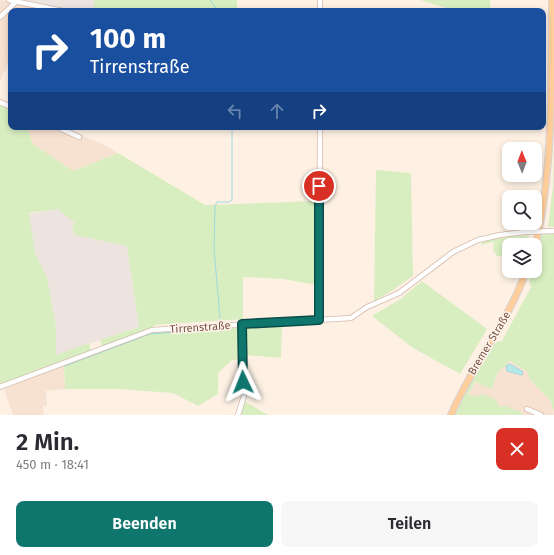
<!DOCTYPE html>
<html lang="de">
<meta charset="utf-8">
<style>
body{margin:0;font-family:"Fira Sans",sans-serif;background:#f7f7f7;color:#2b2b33;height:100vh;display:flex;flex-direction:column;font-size:15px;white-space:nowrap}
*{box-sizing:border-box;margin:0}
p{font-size:13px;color:#7c7c81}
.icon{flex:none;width:22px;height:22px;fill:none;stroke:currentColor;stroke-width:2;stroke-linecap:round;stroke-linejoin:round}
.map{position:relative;height:415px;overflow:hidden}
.sheet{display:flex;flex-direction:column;background:#fff;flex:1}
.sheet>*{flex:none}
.guide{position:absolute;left:8px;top:8px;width:538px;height:122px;border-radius:8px;box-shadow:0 2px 6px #0003;background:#1a4fa0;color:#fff;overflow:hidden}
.needle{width:26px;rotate:359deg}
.fabs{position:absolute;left:502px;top:142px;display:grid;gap:8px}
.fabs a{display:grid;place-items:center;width:40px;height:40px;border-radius:8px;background:#fff;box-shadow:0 2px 6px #0003;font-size:20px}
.pin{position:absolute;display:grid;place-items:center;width:34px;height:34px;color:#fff;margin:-17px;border:2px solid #fff;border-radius:50%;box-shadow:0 1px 4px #0007}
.me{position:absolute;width:44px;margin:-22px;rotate:358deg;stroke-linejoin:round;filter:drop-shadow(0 0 3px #0008)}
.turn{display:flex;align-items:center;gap:14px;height:84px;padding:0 16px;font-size:18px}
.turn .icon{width:52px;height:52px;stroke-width:2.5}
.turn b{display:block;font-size:28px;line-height:34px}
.lanes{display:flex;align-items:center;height:38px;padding:0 16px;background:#0003;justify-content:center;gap:20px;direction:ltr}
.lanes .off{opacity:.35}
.round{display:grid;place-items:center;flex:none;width:42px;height:42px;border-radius:8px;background:#f7f7f7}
.summary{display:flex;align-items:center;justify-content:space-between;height:68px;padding:0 16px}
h1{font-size:24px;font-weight:600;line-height:30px}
.button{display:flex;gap:8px;margin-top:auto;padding:8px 16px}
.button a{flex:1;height:46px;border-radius:8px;background:#0f766e;color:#fff;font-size:16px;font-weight:600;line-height:46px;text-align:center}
.button a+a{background:#f7f7f7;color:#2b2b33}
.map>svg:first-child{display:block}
.residential{fill:#f7e2d2}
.industrial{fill:#eee4df}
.green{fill:#d8eec1}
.water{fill:#b6e8ea;stroke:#9bdadd}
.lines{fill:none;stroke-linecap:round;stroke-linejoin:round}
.stream{stroke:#9bdadd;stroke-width:1}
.minor-casing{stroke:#d4b9ab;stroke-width:6}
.major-casing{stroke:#dcd2cf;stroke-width:8}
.minor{stroke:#fff;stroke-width:4.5}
.major{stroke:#ffce9a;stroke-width:5.5}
.minor-bridge-casing{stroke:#d4b9ab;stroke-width:6;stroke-linecap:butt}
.minor-bridge{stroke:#fff;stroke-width:4.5}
.route-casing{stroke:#0a4d48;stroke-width:10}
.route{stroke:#0f766e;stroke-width:7}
.labels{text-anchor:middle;stroke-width:3;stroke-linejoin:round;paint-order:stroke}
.street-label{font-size:11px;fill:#7a5347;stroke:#fff5ec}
</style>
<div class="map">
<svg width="554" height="415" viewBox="0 0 554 415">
<rect width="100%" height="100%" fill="#fef1e4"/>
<g class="residential">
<polygon points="0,0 11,2 11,4 0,14"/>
<polygon points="18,3 50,10 11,11 11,48 7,52 11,54 11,58 0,81 0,20"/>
<polygon points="32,127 63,127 104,145 118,153 73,171 33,144 28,129"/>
<polygon points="510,361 528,372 530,380 551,401 554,415 523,415 523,413 499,407 478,397 468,395 475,382 492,389 498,372"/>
<polygon points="64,366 65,389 46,391 47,406 43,406 44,415 13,415 4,389"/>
</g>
<g class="industrial">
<polygon points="24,0 94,0 94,11 75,11"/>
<polygon points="58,209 74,222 72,229 75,235 127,246 139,327 56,355 56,326 47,278 35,253 28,214"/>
</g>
<g class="green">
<rect x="94" y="0" width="143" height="11"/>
<polygon points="420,0 490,0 491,11 456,11"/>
<polygon points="0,104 11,109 11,127 32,127 28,129 33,144 73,171 118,153 205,205 316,201 317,285 283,279 243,277 243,319 155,325 152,328 102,347 100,340 139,327 127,246 75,235 72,229 74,222 58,209 29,213 35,253 47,278 56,326 56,355 89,343 91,351 0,384"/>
<polygon points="554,137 554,227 548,227 553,186"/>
<polygon points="376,170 411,173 413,276 393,290 374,301"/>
<polygon points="554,233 554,413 551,401 530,380 528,372 510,361 498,372 492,389 475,382 468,395 477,396 483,394 496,400 499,407 506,406 523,413 523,415 455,415 472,380 496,342 502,341 531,287 529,279 532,271 535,271 535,259 542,234"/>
<polygon points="524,235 530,236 521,245 509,245 509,252 498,257 493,251 494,242 481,245 482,242 499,238"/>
<polygon points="422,281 487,329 460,374 413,348 372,316 402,298"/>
<polygon points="240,326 241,359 232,360 218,373 218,394 198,406 173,393 118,389 65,389 64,366 152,332"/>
<polygon points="282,327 281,358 245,355 245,328"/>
<polygon points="244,401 268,415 241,415"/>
</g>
<polygon class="water" points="510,364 523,372 522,375 507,371 506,366"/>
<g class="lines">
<g class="stream">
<polyline points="210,0 218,11"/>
<polyline points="220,318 214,249 215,206 217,202 229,202 232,200 232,127"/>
<polyline points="65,366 150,334 221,329"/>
</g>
<g class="minor-casing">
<g id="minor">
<polyline points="9,0 63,11"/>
<polyline points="320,11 320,0"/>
<polyline points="0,17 17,1"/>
<polyline points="0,102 11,107"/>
<polyline points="57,127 79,137"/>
<polyline points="319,320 320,127"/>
<polyline points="0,387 152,330 351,318 367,307 399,293 453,252 478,240 500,235 524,232"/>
<polyline points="527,409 541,415"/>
<polyline points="238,415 244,396 242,324"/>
</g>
</g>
<g class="major-casing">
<g id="major">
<path d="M535 247C554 167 551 82 552 0"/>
<path d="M451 415C472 365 508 323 526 271"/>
</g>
</g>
<use href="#minor" class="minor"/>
<use href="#major" class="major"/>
<g class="minor-bridge-casing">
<polyline id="minor-bridge" points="524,232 554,231"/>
</g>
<use href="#minor-bridge" class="minor-bridge"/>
</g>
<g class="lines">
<g class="route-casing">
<polyline id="route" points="243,382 242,324 319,320 319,186"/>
</g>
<use href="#route" class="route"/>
</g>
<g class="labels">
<g class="street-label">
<text transform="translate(200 327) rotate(-4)" y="4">Tirrenstraße</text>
<text transform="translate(489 343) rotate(-59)" y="4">Bremer Straße</text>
</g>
</g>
</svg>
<div class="fabs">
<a><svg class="needle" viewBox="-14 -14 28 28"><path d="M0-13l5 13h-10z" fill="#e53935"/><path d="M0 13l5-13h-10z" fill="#7c7c81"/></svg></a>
<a><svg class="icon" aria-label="search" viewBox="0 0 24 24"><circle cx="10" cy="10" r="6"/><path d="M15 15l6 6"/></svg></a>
<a><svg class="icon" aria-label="layers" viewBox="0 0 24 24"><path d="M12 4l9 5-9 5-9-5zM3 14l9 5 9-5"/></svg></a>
</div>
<div class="pin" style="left:319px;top:186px;background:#d93025"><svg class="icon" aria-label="arrive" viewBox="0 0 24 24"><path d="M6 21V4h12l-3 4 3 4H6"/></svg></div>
<svg class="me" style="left:243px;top:382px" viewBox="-20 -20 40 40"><path d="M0-17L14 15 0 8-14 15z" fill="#0f766e" stroke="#fff" stroke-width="4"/></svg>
<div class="guide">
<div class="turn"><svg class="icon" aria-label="right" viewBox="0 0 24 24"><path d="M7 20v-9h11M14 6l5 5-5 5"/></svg><div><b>100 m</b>Tirrenstraße</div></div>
<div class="lanes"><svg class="icon off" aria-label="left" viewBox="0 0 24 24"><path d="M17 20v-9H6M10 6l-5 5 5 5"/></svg><svg class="icon off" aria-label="ahead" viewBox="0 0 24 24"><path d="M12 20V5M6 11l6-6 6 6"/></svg><svg class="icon" aria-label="right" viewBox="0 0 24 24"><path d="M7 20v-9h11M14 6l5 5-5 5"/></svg></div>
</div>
</div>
<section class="sheet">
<div class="summary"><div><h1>2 Min.</h1><p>450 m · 18:41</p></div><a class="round" style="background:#d93025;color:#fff"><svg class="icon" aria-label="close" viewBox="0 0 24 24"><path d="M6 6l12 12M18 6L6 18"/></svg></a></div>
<div class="button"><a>Beenden</a><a>Teilen</a></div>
</section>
